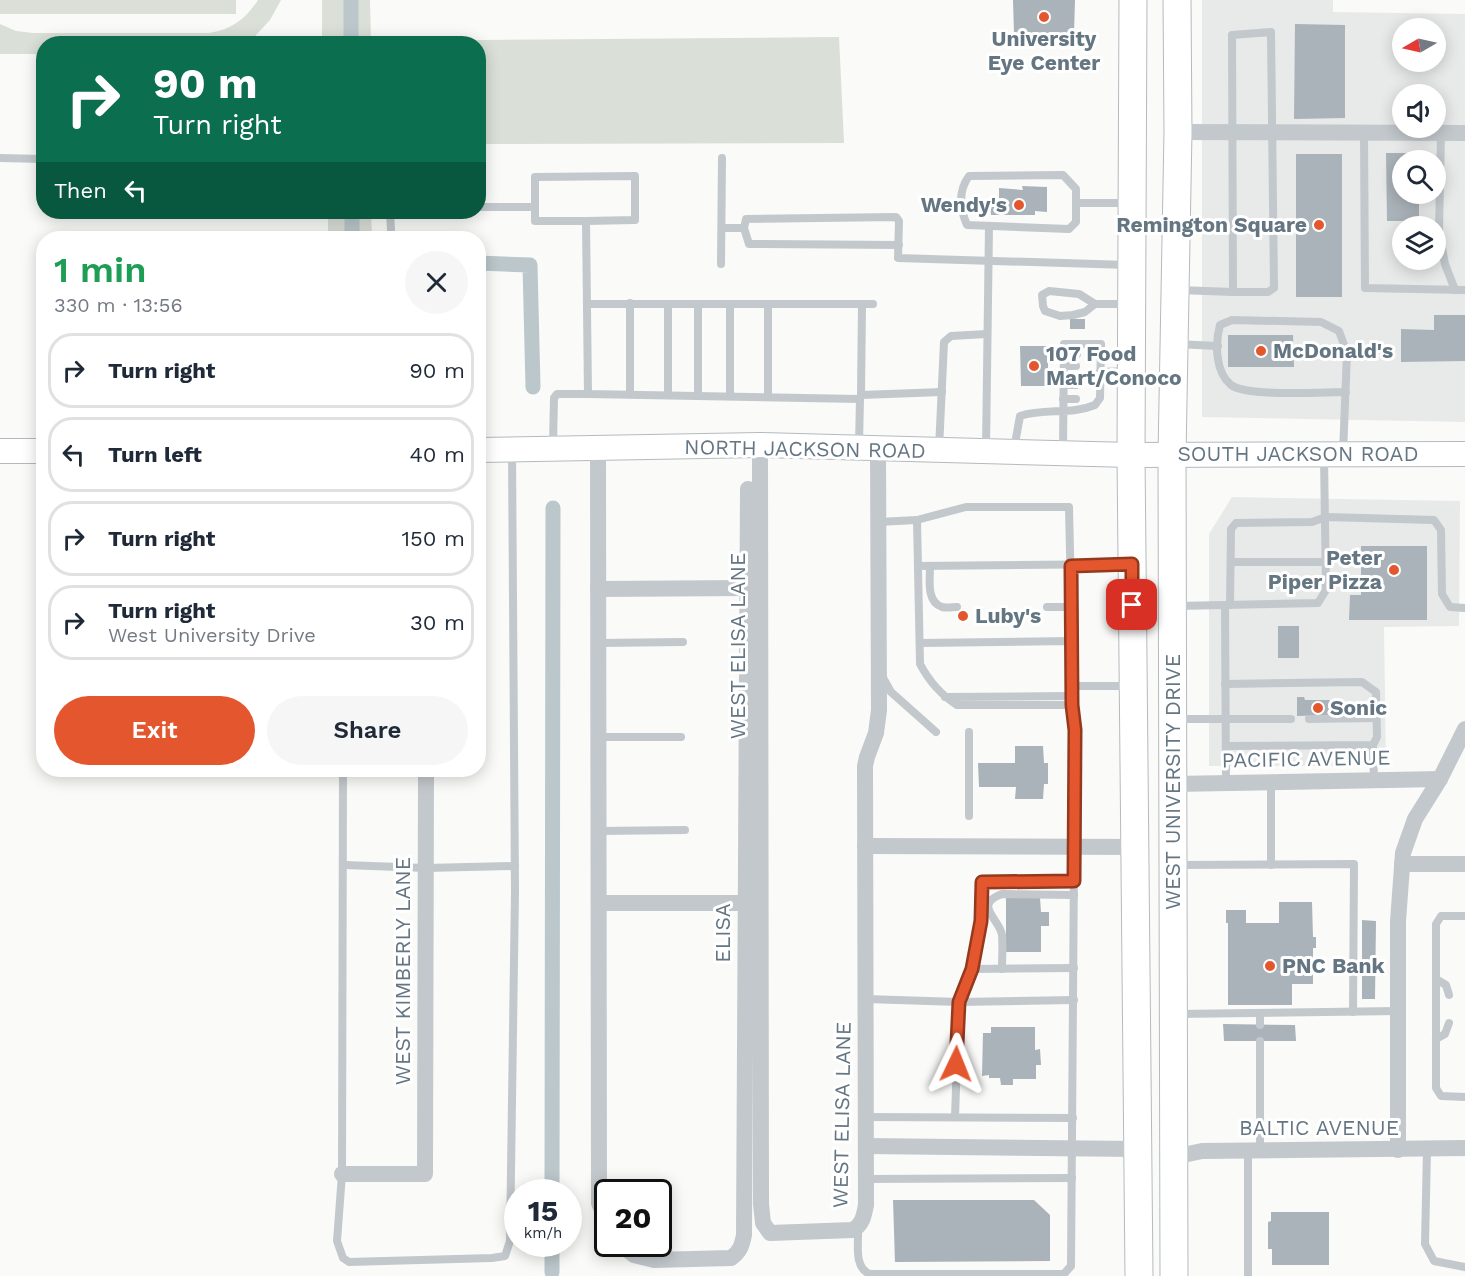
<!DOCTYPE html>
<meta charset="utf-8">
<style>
body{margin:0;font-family:"Work Sans",sans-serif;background:#f6f6f7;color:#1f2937;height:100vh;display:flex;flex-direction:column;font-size:22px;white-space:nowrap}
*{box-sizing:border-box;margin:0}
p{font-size:20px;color:#747a83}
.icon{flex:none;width:33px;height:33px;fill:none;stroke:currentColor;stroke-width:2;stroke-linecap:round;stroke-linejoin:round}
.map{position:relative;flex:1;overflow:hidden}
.sheet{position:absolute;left:36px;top:231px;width:450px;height:546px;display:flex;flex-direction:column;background:#fff;border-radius:24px;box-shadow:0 3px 15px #0003}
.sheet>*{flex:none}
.top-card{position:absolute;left:36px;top:36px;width:450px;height:183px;border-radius:24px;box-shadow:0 3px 15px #0003;background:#0b6e4f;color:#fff;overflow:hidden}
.needle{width:39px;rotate:261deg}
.controls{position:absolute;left:1392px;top:18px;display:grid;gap:12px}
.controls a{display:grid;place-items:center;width:54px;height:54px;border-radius:50%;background:#fff;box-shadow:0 3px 15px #0003;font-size:30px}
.speed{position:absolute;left:504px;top:1179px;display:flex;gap:12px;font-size:30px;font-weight:700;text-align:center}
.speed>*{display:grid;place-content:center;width:78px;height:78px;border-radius:50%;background:#fff;box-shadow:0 3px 15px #0003;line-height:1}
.speed small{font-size:15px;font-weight:400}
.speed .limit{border:3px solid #111;border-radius:9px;background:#fff;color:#111}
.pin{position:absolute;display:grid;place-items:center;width:51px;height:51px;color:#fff;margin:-26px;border-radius:12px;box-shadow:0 3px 9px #0006}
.me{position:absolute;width:66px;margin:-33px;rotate:2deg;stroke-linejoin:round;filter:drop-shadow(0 0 4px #0008)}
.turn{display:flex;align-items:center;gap:21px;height:126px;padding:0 18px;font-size:27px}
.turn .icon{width:78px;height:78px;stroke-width:2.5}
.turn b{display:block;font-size:42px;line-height:51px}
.then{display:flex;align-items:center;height:57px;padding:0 18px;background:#0003;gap:12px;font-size:22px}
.round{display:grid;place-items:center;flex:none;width:63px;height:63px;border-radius:32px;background:#f6f6f7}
.head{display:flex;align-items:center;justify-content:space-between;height:102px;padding:0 18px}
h1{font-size:36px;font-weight:600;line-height:45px;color:#1e9e55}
.primary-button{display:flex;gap:12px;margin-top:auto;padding:12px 18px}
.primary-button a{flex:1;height:69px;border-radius:36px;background:#e4572e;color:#fff;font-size:24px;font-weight:600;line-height:69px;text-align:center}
.primary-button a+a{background:#f6f6f7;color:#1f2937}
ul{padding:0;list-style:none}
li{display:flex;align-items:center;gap:18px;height:75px;margin:0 12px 9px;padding:0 6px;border:3px solid #e0e1e3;border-radius:24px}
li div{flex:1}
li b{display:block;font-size:22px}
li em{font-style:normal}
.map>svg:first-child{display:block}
.built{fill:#e8e9e9;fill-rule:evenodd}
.green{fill:#dadfd7}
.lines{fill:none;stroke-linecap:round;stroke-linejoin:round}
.canal{stroke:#bbc7cb;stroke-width:15}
.building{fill:#aab3b9}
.secondary-casing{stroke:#b3babf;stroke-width:26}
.primary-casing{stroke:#b5babe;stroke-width:29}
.service{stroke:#c3c8cc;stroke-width:8}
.minor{stroke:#c3c8cc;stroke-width:16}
.secondary{stroke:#fff;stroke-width:24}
.primary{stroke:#fff;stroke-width:27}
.route-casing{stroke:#94391e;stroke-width:15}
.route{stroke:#e4572e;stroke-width:10}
.poi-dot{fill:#e4572e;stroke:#fff;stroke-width:2}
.labels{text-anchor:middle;stroke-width:6;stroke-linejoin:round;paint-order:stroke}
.poi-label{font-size:21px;font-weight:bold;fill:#657683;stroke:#fff;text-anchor:start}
.street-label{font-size:21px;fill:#657683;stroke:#fff}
</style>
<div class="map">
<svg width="1465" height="1276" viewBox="0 0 1465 1276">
<rect width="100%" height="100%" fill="#fafaf8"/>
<g class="built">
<path d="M1202 0H1333V12L1465 14V422L1202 417ZM1402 28H1436V62H1402ZM1402 94H1436V128H1402ZM1402 160H1436V194H1402ZM1402 226H1436V260H1402Z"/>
<polygon points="1232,497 1460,501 1459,626 1384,627 1386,766 1209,766 1209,534"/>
</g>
<g class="green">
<rect x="0" y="0" width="236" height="14"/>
<path d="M258 0H281L270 20 256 35V43L44 44 43 54H0V24L16 31 33 33H209C231 30 246 19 258 0Z"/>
<polygon points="322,0 370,0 371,41 839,37 844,143 479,144 478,44 322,43"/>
<polygon points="328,212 371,212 372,238 328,238"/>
</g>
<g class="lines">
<g class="canal">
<polyline points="351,0 351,44"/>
<polyline points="352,212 352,238"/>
<polyline points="478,263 530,265 533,387"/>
<polyline points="552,1192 553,508"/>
<polyline points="552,1272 552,1244"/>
</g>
</g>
<g class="building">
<polygon points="1013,0 1075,0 1074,34 1014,34"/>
<polygon points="1295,24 1345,25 1345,118 1294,119"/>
<polygon points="1386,153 1418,153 1418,160 1402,160 1402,194 1419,194 1419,221 1387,221"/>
<rect x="1296" y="154" width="46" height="143"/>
<polygon points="1022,186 1047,187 1047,212 1035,211 1035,215 991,215 990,199 999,199 999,188 1023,190"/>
<polygon points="1434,315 1465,315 1465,361 1401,362 1401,329 1434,330"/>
<rect x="1070" y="319" width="15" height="10"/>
<polygon points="1228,335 1293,335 1294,367 1228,367"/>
<polygon points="1020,346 1048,346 1048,386 1021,386"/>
<polygon points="1361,546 1427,546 1427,620 1349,620 1350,595 1361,595"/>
<rect x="1278" y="626" width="21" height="32"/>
<polygon points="1297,697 1304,697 1305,700 1339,700 1339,715 1297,716"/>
<polygon points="1015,746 1043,746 1044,763 1048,763 1048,784 1044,784 1043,799 1015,799 1016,787 979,787 978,763 1015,763"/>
<polygon points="1006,898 1040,898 1041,912 1049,912 1049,926 1041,926 1041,952 1006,952"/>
<polygon points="1279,902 1312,902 1313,937 1316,937 1316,948 1313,948 1313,984 1292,984 1292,1005 1228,1005 1228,923 1226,923 1226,910 1246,910 1246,923 1279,923"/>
<polygon points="1362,920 1376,921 1375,999 1362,999"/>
<polygon points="1223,1024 1295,1025 1296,1041 1224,1041"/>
<polygon points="991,1027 1035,1027 1035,1050 1040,1049 1041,1065 1036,1065 1036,1079 1013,1079 1013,1085 1001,1085 1000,1078 989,1078 989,1075 982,1076 983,1033 991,1033"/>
<polygon points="893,1200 1034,1200 1050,1215 1050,1261 895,1262"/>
<polygon points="1271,1212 1329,1212 1329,1265 1272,1265 1272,1249 1268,1249 1268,1222 1271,1221"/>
</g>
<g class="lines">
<g class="secondary-casing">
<g id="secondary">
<polyline points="478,450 760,445 1131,455 1465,454"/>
<polyline points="0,451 44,451"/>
</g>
</g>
<g class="primary-casing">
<g id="primary">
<polyline points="1133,0 1131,455 1139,1276"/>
<polyline points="1174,1276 1172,455 1178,132 1177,0"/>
</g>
</g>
<g class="service">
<polygon points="1271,32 1274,288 1268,292 1233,292 1232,35"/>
<polyline points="1364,133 1365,288 1465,290"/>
<polyline points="1441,133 1439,232 1445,264 1455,290"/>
<polyline points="0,158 44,159"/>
<path d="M1063 175 1076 189V222L1069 229 967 225C960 209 958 191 969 176Z"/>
<polyline points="1077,203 1130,203"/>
<polyline points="478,207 535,207"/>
<polyline points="390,212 391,230"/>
<polyline points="586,221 635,220 635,176 535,177 535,221 586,221 588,394 860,399"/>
<polyline points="722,228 744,228"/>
<polyline points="899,245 749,244 744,228 746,219 896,217 899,221 898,258 1128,265"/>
<polyline points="721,264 722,158"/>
<polyline points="1179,290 1233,292"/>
<polyline points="587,304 873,304"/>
<polyline points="698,304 698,396"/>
<polyline points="1095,304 1079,294 1049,291 1042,295 1043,306 1045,311 1060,316 1073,315 1085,312 1095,304 1128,304"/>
<polyline points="1176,344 1218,346"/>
<polyline points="1064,354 1077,354"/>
<polyline points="1064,366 1076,366"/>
<polyline points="1100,372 1127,371"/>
<polyline points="1063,385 1076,385"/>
<polyline points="630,394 630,303"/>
<polyline points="668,395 668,304"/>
<polyline points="861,395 862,304"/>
<polyline points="730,396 730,304"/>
<polyline points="768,397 768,304"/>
<polyline points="1063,399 1076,399"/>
<polyline points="859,445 860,399 861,395 942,392"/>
<polyline points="553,446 554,398 557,394 588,394"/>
<polyline points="986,448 989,226"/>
<polyline points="939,449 944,342 951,336 987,334"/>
<path d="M1014 449 1020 416C1045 408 1071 415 1095 405L1100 398 1101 344H1064L1063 450"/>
<path d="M1343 453 1347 353 1339 331 1321 322 1232 320 1220 325C1215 343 1215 372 1231 385 1247 397 1322 392 1346 392"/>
<path d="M917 520 920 664C929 681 941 695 957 705H1072"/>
<polyline points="878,522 917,520 966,507 1069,507 1072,641"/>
<polyline points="1231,562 1326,562"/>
<polyline points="918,566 1130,564"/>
<path d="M930 567C930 579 926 602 942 607 946 608 953 607 957 607"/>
<polyline points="1225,605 1226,783"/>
<polyline points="1230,605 1231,529 1236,523 1312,522 1326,517 1434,520 1441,530 1442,594 1450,607 1465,608"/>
<polyline points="1176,606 1318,603 1326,590 1324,457"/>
<polyline points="1047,607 1072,607"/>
<polyline points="598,643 683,642"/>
<polyline points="920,643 1072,641 1072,686 1130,686"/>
<polyline points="882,676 891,692 936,732"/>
<polyline points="1225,684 1362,682 1376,692 1377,737 1373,745 1226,746"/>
<polyline points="945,697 1072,696"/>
<polyline points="1176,719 1291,719"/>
<polyline points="1309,719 1376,718"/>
<polyline points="969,732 969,816"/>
<polyline points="598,737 681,737"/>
<polyline points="1373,745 1374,780"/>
<polyline points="343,770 342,1174 337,1241 343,1258 349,1262 492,1258 505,1256 510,1241 515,891 512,452"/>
<polyline points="599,831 685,830"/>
<polyline points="344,865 426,868 515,866"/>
<polyline points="1177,865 1354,864 1353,1012"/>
<polyline points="1271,865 1271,782"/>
<polyline points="1465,916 1441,916 1436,924 1436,1088 1441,1096 1465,1097"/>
<polyline points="972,969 1074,968"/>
<path d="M1002 969C1002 958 1003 946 1002 935 1000 919 972 905 1002 894L1074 895"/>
<polyline points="1436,979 1446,985 1449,995"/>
<polyline points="866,999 959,1002 1074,1000"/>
<polyline points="1176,1014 1398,1011"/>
<polyline points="1260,1025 1260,1013"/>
<polyline points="1436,1039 1445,1034 1449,1023"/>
<polyline points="1260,1041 1260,1151"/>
<polyline points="866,1117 1073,1118"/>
<polyline points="955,1117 959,1002 972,969 981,921 982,882 1074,881"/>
<polyline points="1427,1149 1425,1244 1434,1261 1465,1267"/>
<polyline points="1248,1151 1248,1276"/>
<polyline points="866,1179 1072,1178"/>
<path d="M858 1227C859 1242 853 1268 870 1274H1064L1071 1266 1075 730 1072 686"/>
</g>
<g class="minor">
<polyline points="1178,132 1465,133"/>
<path d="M760 445 761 1204 763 1223 770 1233 853 1230C863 1224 864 1215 866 1205L865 766 867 757 876 733 879 710 878 449"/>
<polyline points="598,449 599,1203 608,1225"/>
<polyline points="598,589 747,588"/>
<polyline points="1173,784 1440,779"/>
<polyline points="865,846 1135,847"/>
<polyline points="1402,864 1465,864"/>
<polyline points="599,903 746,903"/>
<polyline points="866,1146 1137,1149"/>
<polyline points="1398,1150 1398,921 1403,853 1415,819 1440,779 1465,729"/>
<polyline points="1174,1157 1202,1151 1465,1148"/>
<polyline points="342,1174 425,1174 426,770"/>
<path d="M620 1244 634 1255 654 1260 731 1258C740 1252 742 1245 744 1235L748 489"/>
</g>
<use href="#secondary" class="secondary"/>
<use href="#primary" class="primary"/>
</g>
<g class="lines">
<g class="route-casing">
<polyline id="route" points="956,1064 959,1002 972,969 981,921 982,882 1074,881 1075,730 1072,705 1071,566 1132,564 1132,605"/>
</g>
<use href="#route" class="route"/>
</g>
<g class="poi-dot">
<circle cx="1044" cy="17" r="6"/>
<circle cx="1019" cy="205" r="6"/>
<circle cx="1319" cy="225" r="6"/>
<circle cx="1261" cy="351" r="6"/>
<circle cx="1034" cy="366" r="6"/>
<circle cx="1394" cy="570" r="6"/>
<circle cx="963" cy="616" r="6"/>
<circle cx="1318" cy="708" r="6"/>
<circle cx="1270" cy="966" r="6"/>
</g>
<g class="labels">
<g class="poi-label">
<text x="1044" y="46" text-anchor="middle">University<tspan x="1044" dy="24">Eye Center</tspan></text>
<text x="1007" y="212" text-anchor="end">Wendy's</text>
<text x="1307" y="232" text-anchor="end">Remington Square</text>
<text x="1273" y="358">McDonald's</text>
<text x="1046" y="361">107 Food<tspan x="1046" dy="24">Mart/Conoco</tspan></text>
<text x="1382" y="565" text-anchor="end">Peter<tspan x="1382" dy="24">Piper Pizza</tspan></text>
<text x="975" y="623">Luby's</text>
<text x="1330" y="715">Sonic</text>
<text x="1282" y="973">PNC Bank</text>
</g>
<g class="street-label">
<text transform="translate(805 449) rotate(1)" y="7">NORTH JACKSON ROAD</text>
<text x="1298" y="461">SOUTH JACKSON ROAD</text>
<text transform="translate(738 646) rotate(-90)" y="7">WEST ELISA LANE</text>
<text transform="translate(1306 759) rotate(-1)" y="7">PACIFIC AVENUE</text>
<text transform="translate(1173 782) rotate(-90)" y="7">WEST UNIVERSITY DRIVE</text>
<text transform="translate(723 933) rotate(-90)" y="7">ELISA</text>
<text transform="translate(403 971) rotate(-90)" y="7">WEST KIMBERLY LANE</text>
<text transform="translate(842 1115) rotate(-89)" y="7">WEST ELISA LANE</text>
<text x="1319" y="1135">BALTIC AVENUE</text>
</g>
</g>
</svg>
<div class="controls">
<a><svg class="needle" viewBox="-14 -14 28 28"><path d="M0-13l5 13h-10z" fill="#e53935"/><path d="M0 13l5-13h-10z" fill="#747a83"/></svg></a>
<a><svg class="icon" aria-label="sound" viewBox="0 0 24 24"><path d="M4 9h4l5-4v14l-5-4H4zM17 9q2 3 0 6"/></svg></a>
<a><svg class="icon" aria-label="search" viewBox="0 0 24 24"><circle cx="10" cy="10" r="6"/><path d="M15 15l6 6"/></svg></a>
<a><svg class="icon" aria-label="layers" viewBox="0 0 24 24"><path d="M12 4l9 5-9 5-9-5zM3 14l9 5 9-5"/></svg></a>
</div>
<div class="speed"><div>15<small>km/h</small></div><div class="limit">20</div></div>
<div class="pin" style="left:1132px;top:605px;background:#d93025"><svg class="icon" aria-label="arrive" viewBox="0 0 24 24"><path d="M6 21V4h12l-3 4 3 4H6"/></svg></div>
<svg class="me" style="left:956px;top:1064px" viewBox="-20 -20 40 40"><path d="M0-17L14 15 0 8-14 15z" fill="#e4572e" stroke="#fff" stroke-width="4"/></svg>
<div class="top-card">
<div class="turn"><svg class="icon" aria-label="right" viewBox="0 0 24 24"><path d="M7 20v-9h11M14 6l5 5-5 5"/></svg><div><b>90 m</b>Turn right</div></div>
<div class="then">Then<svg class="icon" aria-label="left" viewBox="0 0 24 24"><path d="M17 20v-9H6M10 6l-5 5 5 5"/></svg></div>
</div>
<section class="sheet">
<div class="head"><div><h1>1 min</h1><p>330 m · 13:56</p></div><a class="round"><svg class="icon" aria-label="close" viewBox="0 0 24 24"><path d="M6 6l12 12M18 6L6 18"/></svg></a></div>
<ul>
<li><svg class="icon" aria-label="right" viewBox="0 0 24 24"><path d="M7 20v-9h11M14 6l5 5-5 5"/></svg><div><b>Turn right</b></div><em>90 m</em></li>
<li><svg class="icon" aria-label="left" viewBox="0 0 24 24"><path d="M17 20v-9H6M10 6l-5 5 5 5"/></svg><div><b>Turn left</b></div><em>40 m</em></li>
<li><svg class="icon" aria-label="right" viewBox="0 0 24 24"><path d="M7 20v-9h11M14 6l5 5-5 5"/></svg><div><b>Turn right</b></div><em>150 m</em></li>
<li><svg class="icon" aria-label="right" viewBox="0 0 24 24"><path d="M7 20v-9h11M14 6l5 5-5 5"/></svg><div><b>Turn right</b><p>West University Drive</p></div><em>30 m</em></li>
</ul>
<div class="primary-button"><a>Exit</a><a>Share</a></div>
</section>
</div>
